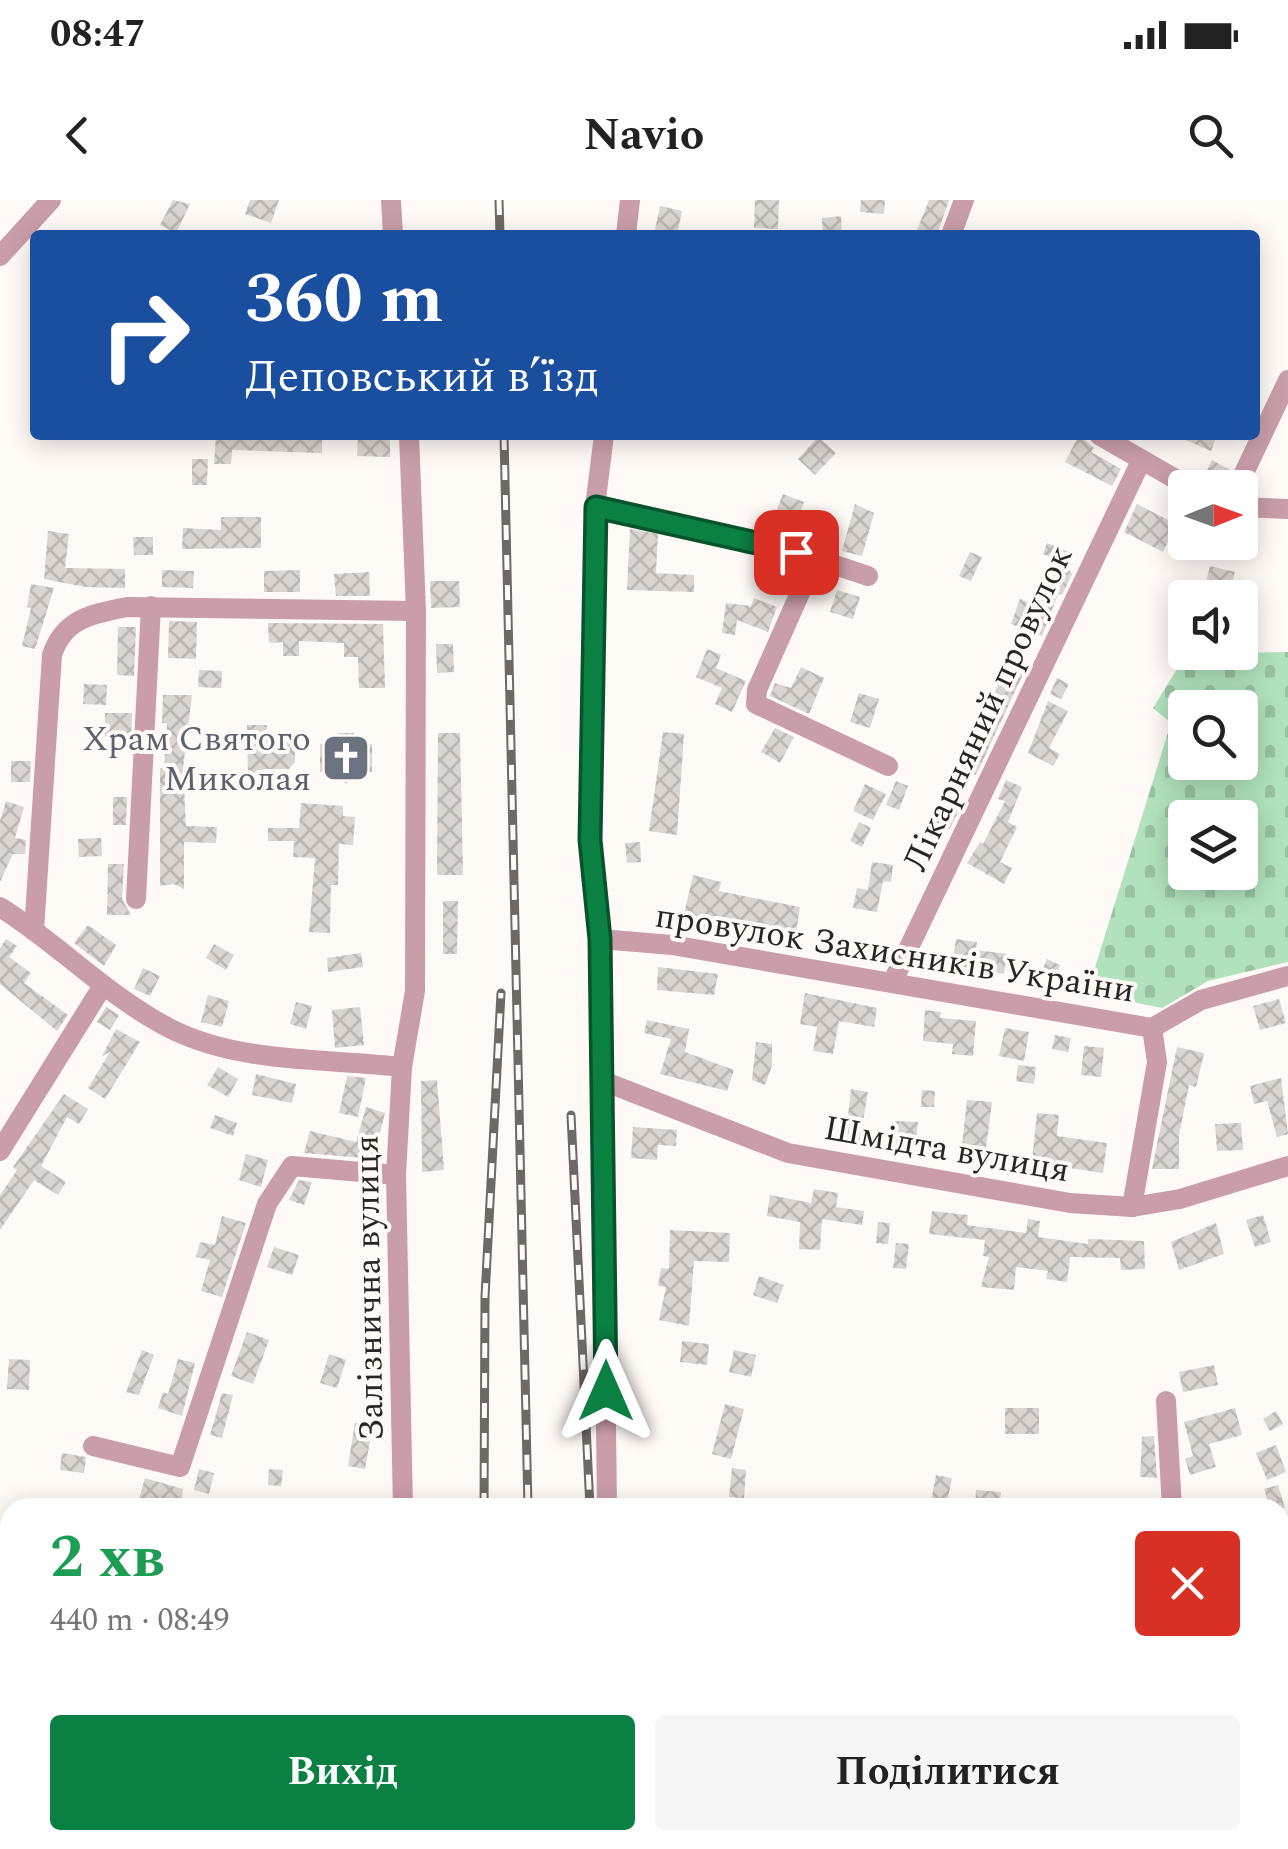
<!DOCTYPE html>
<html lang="uk">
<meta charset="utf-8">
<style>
body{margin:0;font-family:Spectral,serif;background:#f6f6f6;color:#222;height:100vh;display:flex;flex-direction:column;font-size:38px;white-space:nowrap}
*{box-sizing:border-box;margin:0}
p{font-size:32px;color:#767676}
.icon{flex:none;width:55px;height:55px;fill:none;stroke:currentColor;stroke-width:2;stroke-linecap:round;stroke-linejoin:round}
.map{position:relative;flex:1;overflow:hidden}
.side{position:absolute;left:0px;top:1298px;width:1290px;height:352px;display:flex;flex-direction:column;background:#fff;border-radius:30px 30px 0 0;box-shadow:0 5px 25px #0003}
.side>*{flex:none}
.banner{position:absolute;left:30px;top:30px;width:1230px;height:210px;border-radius:10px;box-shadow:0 5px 25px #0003;background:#1a4fa0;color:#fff;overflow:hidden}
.needle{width:65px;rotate:89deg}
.fabs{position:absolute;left:1168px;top:270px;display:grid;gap:20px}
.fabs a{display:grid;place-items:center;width:90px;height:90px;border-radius:10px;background:#fff;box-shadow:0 5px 25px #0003;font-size:50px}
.pin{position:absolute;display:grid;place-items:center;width:85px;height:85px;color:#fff;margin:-42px;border-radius:20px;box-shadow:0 5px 15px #0006}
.me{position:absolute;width:110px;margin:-55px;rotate:0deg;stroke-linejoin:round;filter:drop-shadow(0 0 8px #0008)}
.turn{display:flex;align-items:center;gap:35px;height:210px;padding:0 50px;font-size:45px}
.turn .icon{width:130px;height:130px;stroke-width:2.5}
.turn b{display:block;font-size:70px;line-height:85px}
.round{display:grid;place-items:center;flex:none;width:105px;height:105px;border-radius:10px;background:#f6f6f6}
.summary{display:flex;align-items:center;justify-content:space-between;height:170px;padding:0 50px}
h1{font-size:60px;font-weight:700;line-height:75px;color:#1e9e55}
.cta{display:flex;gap:20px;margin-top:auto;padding:20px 50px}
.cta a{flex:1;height:115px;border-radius:10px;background:#0b8043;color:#fff;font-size:40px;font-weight:700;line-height:115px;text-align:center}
.cta a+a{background:#f6f6f6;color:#222}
.status{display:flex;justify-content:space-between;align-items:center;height:70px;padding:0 50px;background:#fff;direction:ltr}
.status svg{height:28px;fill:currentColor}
header{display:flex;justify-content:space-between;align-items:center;height:130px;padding:0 50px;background:#fff;font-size:45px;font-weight:700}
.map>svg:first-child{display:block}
.cemetery{fill:url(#cemetery-stones);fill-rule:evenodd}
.building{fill:url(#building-cross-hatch)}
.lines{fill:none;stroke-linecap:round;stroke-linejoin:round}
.street{stroke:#c99ea9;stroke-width:20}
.rail-casing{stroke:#6c6966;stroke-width:9}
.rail{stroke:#fffaf6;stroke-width:5;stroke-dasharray:15;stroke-linecap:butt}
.route-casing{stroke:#07532c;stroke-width:25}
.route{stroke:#0b8043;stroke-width:18}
.labels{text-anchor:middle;stroke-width:8;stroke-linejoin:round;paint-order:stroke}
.street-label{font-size:35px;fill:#282624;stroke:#fffaf6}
.worship-label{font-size:35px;fill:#5b616d;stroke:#fffaf6;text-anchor:end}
</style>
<div class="status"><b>08:47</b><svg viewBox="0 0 49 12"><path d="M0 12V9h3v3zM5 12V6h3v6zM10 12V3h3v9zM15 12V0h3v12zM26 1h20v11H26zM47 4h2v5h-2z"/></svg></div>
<header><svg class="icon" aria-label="back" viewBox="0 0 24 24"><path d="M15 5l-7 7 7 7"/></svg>Navio<svg class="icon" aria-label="search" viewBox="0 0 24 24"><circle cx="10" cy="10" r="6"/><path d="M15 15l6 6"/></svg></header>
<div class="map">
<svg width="1288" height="1649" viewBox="0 0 1288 1649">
<defs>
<pattern id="cemetery-stones" width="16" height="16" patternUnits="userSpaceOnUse" patternTransform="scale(2.5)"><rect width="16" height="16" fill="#b1e2bd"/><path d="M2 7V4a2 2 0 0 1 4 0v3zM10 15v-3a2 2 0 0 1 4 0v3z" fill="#98c2a2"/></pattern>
<pattern id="building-cross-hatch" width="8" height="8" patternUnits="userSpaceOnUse" patternTransform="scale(2.5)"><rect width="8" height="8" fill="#dbd5d1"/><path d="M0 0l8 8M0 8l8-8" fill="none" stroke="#bcb7b3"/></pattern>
</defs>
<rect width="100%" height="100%" fill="#fffaf6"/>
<path class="cemetery" d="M1288 452V762L1208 781 1162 808 1087 793 1171 523 1153 508 1186 454ZM1185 508H1240V562H1185ZM1185 618H1240V672H1185Z"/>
<g class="building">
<polygon points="173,0 190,4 176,33 160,25"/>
<polygon points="250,0 279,0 271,23 245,14"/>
<polygon points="755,0 779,0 778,29 754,28"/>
<polygon points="861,0 885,0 884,14 860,12"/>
<polygon points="929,0 949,0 937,35 915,35"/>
<polygon points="660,6 682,11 677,35 654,35"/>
<polygon points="841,16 842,35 823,35 822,18"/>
<polygon points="216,235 322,235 322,253 232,250 231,264 214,264"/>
<polygon points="358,235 390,235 390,257 357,256"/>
<polygon points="1079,235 1094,248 1091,252 1121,269 1112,286 1065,262"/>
<polygon points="1174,235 1217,235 1211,251"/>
<polygon points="818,237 836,253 815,275 798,259"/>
<polygon points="192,259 208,259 207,285 192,285"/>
<polygon points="1212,260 1230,270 1223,288 1203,279"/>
<polygon points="783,294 804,302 798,318 822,327 808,341 769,330"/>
<polygon points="855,304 874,313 862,356 842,351"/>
<polygon points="1137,304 1176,324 1163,352 1124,332"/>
<polygon points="221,317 261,317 261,348 182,349 183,328 221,330"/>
<polygon points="630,329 658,334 656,373 694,375 694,392 627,390"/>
<polygon points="48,331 69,334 65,368 125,369 125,388 85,387 44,379"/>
<polygon points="133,337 153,337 153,355 134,355"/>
<polygon points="1047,343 1069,352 1064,363 1072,374 1062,395 1058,394 1042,436 1011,424 1020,399 1039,406 1060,361 1043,354"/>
<polygon points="970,352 982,357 971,381 959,376"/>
<polygon points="1210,366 1235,372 1228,398 1203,394"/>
<polygon points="162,370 194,371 193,388 162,387"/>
<polygon points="300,370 300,392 264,392 264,371"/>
<polygon points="369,372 370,396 336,396 334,374"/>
<polygon points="430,381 459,381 460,407 431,408"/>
<polygon points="31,384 54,388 35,449 22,446 31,408 27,407"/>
<polygon points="837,390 860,397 853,419 830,412"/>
<polygon points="754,398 777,407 768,432 737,420 735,435 722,433 726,403 751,406"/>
<polygon points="169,421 197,422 196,459 168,458"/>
<polygon points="268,423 383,424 385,488 359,488 358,457 344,457 344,443 299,441 299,456 283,456 283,442 269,443"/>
<polygon points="118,427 136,427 134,476 117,475"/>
<polygon points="436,444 453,444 454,472 437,473"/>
<polygon points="707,449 721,455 716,468 746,481 732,512 715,504 722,488 696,477"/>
<polygon points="1008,460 1026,468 976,575 954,567 963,543 971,546 979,531"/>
<polygon points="801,467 824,478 809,514 770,496 775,483 791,488"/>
<polygon points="199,470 222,471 221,488 198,487"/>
<polygon points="1057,478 1069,484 1061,499 1050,494"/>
<polygon points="84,484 107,485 106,505 83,504"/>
<polygon points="859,493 879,499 870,528 850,522"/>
<polygon points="163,495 192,495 183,568 186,626 217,627 216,643 184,642 184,689 174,684 160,686 160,568 164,568 167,523 162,523"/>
<polygon points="1048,501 1068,511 1049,548 1060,554 1053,566 1028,553"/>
<polygon points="105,513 132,513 131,536 105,537"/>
<polygon points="247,525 267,525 266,534 295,534 295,562 289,569 265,569 248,577"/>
<polygon points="775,528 794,537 780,563 761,552"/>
<polygon points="663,532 684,534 677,635 649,631"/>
<polygon points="338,533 354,533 354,544 372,544 372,572 358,572 346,584 335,572 320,572 320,544 338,544"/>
<polygon points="438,533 460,533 463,675 437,675"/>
<polygon points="11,561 31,561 30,582 11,582"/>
<polygon points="1006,580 1022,587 1008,622 1017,627 1000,662 1012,668 1004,684 967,663 980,642 983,644 1005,601 998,599"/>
<polygon points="896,581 908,586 899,610 886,605"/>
<polygon points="865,584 886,594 873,620 853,611"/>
<polygon points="113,597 127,597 126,625 113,625"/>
<polygon points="947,599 961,606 950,629 936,623"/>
<polygon points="6,601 24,607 15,638 26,640 25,654 13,654 0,682 0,621"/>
<polygon points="301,603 343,606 343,616 355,617 353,645 339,644 338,685 331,685 330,733 309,732 315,658 293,657 294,641 268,641 268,628 299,628"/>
<polygon points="859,622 871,628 862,647 850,641"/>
<polygon points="101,638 102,656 79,657 78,639"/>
<polygon points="640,642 641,662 627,663 625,643"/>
<polygon points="872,662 893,665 891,682 883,681 877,712 853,708 857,688 868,690"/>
<polygon points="108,664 124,664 122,699 131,715 107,715"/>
<polygon points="693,675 721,682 719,691 800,707 796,733 769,732 713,716 710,729 682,723"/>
<polygon points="443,701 458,701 457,754 443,754"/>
<polygon points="88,725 116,745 104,766 74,743"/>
<polygon points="6,739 17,746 9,757 31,773 24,783 68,815 57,831 0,784 0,748"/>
<polygon points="956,739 977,742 976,750 1007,754 1004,774 952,765"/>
<polygon points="214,744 234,755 226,770 206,758"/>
<polygon points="361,753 363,767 328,772 327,758"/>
<polygon points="1047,759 1060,765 1053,781 1040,775"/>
<polygon points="658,767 718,774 714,795 657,790"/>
<polygon points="143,768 160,776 150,796 134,789"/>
<polygon points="805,793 877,808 874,827 839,821 833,854 813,851 817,827 800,824"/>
<polygon points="208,795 229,801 222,827 201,822"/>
<polygon points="1279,799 1286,823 1260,830 1253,806"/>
<polygon points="296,802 312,806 306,829 290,824"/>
<polygon points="106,807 119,815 110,830 97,822"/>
<polygon points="360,807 364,845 335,848 332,810"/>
<polygon points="925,810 941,812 940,818 976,821 973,856 952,854 953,844 923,841"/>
<polygon points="647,820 689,829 685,852 734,870 727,891 660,874 671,839 644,833"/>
<polygon points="1005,828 1029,832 1024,861 999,856"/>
<polygon points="116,829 140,842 105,899 88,888 110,852 102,856"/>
<polygon points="1055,835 1071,838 1068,852 1052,849"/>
<polygon points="756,842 772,844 772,866 765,885 752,880"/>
<polygon points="1084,846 1104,848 1101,877 1081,875"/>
<polygon points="1177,847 1204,853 1196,887 1189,885 1179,935 1179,969 1152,969"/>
<polygon points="1018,865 1036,867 1034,884 1016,881"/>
<polygon points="218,867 238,879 228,897 207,885"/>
<polygon points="256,874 296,884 292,903 252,895"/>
<polygon points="347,876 366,878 358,917 339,913"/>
<polygon points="1281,878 1288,934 1277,937 1267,901 1254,904 1250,886"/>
<polygon points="437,880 444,970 422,972 421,881"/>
<polygon points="851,889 868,892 859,944 845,942"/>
<polygon points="922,890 935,891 934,907 921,907"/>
<polygon points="64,894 88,909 79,924 67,917 41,966 66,982 58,995 34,980 0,1030 0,995 17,970 13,967"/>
<polygon points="967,900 992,902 985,956 961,954"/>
<polygon points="366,907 385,913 374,959 304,953 310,931 356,942"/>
<polygon points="1037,913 1059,915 1057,936 1107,943 1103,973 1055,966 1054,973 1031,971"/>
<polygon points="215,915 237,923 233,936 210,928"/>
<polygon points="895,921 918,922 916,944 894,942"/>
<polygon points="1241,923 1243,950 1217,951 1215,924"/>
<polygon points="633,927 677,930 676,946 658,945 657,960 631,958"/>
<polygon points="246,954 268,960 261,987 239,980"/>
<polygon points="299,980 312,982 304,1005 289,1000"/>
<polygon points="814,989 838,993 836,1007 864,1011 862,1025 822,1019 820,1050 799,1049 800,1022 767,1016 770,995 811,1003"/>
<polygon points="932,1011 968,1015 967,1025 1026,1033 1028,1019 1040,1021 1038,1037 1088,1044 1088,1039 1144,1041 1145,1069 1121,1070 1120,1058 1070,1057 1067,1082 1046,1079 1048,1071 1016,1067 1014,1090 981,1087 989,1057 983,1056 985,1040 929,1034"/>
<polygon points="1263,1015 1271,1042 1255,1047 1246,1020"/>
<polygon points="222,1016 246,1023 222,1097 201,1091 210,1060 196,1057 200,1042 215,1045"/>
<polygon points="878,1022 890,1023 888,1044 876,1043"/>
<polygon points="1216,1023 1224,1054 1179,1070 1171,1042"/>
<polygon points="670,1030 730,1033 729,1062 694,1061 689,1126 659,1120 666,1087 658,1086 661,1068 669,1069"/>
<polygon points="896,1043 909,1044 906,1069 893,1068"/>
<polygon points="274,1047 299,1055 292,1075 267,1067"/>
<polygon points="759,1076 784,1085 777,1103 753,1095"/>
<polygon points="247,1132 269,1140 253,1184 231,1176"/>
<polygon points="682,1141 709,1144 707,1165 680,1162"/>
<polygon points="142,1150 154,1155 139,1195 126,1192"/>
<polygon points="734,1150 756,1155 751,1177 729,1172"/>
<polygon points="329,1154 346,1160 337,1188 320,1183"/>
<polygon points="9,1159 30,1160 29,1190 7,1189"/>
<polygon points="178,1159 195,1163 182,1216 158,1208 163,1192 168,1194"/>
<polygon points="1214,1165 1218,1185 1183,1192 1179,1172"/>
<polygon points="222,1193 233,1195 222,1238 210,1235"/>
<polygon points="725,1204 744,1209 731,1259 712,1254"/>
<rect x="1005" y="1208" width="34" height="26"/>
<polygon points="1235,1208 1242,1235 1209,1244 1216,1267 1190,1275 1185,1259 1193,1256 1184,1222"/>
<polygon points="1276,1211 1283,1224 1270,1231 1263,1219"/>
<polygon points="355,1223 373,1224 365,1269 348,1266"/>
<polygon points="1154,1236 1157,1278 1140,1277 1142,1237"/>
<polygon points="1276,1245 1286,1272 1267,1280 1256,1253"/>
<polygon points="62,1253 86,1257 84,1273 60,1270"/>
<polygon points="732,1268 746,1270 744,1298 729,1297"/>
<polygon points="199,1269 214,1273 209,1294 194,1290"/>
<polygon points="269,1269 283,1270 281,1286 268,1285"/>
<polygon points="936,1275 952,1278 946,1308 930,1308"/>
<polygon points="145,1278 183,1289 181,1303 166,1300 164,1308 138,1303"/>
<polygon points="1278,1285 1285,1308 1270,1308 1264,1289"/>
<polygon points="976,1290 1001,1292 999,1308 975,1308"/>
</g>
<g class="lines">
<g class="street">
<polyline points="391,0 393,35"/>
<polyline points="626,35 630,0"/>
<polyline points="951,35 964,0"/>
<polyline points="0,56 51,0"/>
<polyline points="604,235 595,307 590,640 600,739 607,1308"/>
<polyline points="1099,235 1191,288"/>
<polyline points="1237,288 1288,180"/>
<polyline points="595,307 775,345 868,376"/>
<polyline points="1240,307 1288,309"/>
<polyline points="823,341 757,490 756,504 888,566"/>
<polyline points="136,699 151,406"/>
<path d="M0 707C59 744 106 795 169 828 239 864 326 858 402 867"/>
<path d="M34 731 52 455C64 418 93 414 127 407L416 411"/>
<polyline points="600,739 672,745 1152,828 1201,800 1288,776"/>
<polyline points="892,783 1141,261"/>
<polyline points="603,881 788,953 1070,1003 1132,1007 1180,999 1288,966"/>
<polyline points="0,951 102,787"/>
<polyline points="1132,1007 1157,862 1152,828"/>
<polyline points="1166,1201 1172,1308"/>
<polyline points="93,1246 180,1267 267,1004 292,966 396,975"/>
<polyline points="403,1308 396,975 402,867 415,791 416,411 409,235"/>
<polyline points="1280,1338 1288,1333"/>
<polyline points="0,1495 10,1499"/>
<polyline points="620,1640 620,1649"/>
<polyline points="139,1649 142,1640"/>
<polyline points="404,1649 404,1640"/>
<polyline points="957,1649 964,1640"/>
<polyline points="1087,1649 1095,1640"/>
</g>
<g class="rail-casing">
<g id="rail">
<polyline points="499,0 500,35"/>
<polyline points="504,235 528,1308"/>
<polyline points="571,915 590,1308"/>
<polyline points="484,1308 485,1097 501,793"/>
<polyline points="492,1640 492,1649"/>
<polyline points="544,1640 544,1649"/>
<polyline points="606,1640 607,1649"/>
</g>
</g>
<use href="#rail" class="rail"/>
</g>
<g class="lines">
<g class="route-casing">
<polyline id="route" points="606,1191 600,739 590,640 596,307 796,352"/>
</g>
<use href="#route" class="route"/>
</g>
<defs>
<g id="church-square" transform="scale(2.5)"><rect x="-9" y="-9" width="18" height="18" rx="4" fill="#6b7280" stroke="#fffaf6"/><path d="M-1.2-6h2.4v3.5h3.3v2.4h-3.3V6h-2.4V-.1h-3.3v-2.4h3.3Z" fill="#fff"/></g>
</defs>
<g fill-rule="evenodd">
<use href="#church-square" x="346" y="558"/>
</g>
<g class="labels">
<g class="street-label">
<text transform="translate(987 508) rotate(-65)" y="12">Лікарняний провулок</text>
<text transform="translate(895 752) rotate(9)" y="12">провулок Захисників України</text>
<text transform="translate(947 948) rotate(10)" y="12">Шмідта вулиця</text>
<text transform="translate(368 1088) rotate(-91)" y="12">Залізнична вулиця</text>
</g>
<g class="worship-label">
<text x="311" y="550">Храм Святого<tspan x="311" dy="40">Миколая</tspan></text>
</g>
</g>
</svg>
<div class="fabs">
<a><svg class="needle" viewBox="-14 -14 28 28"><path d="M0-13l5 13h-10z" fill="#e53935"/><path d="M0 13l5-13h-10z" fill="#767676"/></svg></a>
<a><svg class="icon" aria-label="sound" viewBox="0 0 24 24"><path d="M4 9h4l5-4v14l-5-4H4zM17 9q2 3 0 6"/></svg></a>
<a><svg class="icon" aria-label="search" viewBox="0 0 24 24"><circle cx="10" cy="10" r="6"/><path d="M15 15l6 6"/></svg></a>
<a><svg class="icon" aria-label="layers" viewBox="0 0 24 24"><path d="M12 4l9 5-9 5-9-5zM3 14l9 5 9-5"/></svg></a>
</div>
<div class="pin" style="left:796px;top:352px;background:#d93025"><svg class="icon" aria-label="arrive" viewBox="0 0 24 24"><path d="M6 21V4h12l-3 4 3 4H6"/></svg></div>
<svg class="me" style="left:606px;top:1191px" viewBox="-20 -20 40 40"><path d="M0-17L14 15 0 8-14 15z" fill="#0b8043" stroke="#fff" stroke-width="4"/></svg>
<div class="banner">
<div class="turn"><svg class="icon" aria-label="right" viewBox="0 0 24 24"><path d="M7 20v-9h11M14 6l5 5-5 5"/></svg><div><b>360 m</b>Деповський в’їзд</div></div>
</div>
<section class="side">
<div class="summary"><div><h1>2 хв</h1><p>440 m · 08:49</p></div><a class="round" style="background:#d93025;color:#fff"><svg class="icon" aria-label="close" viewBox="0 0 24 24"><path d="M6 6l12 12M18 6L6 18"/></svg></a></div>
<div class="cta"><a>Вихід</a><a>Поділитися</a></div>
</section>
</div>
